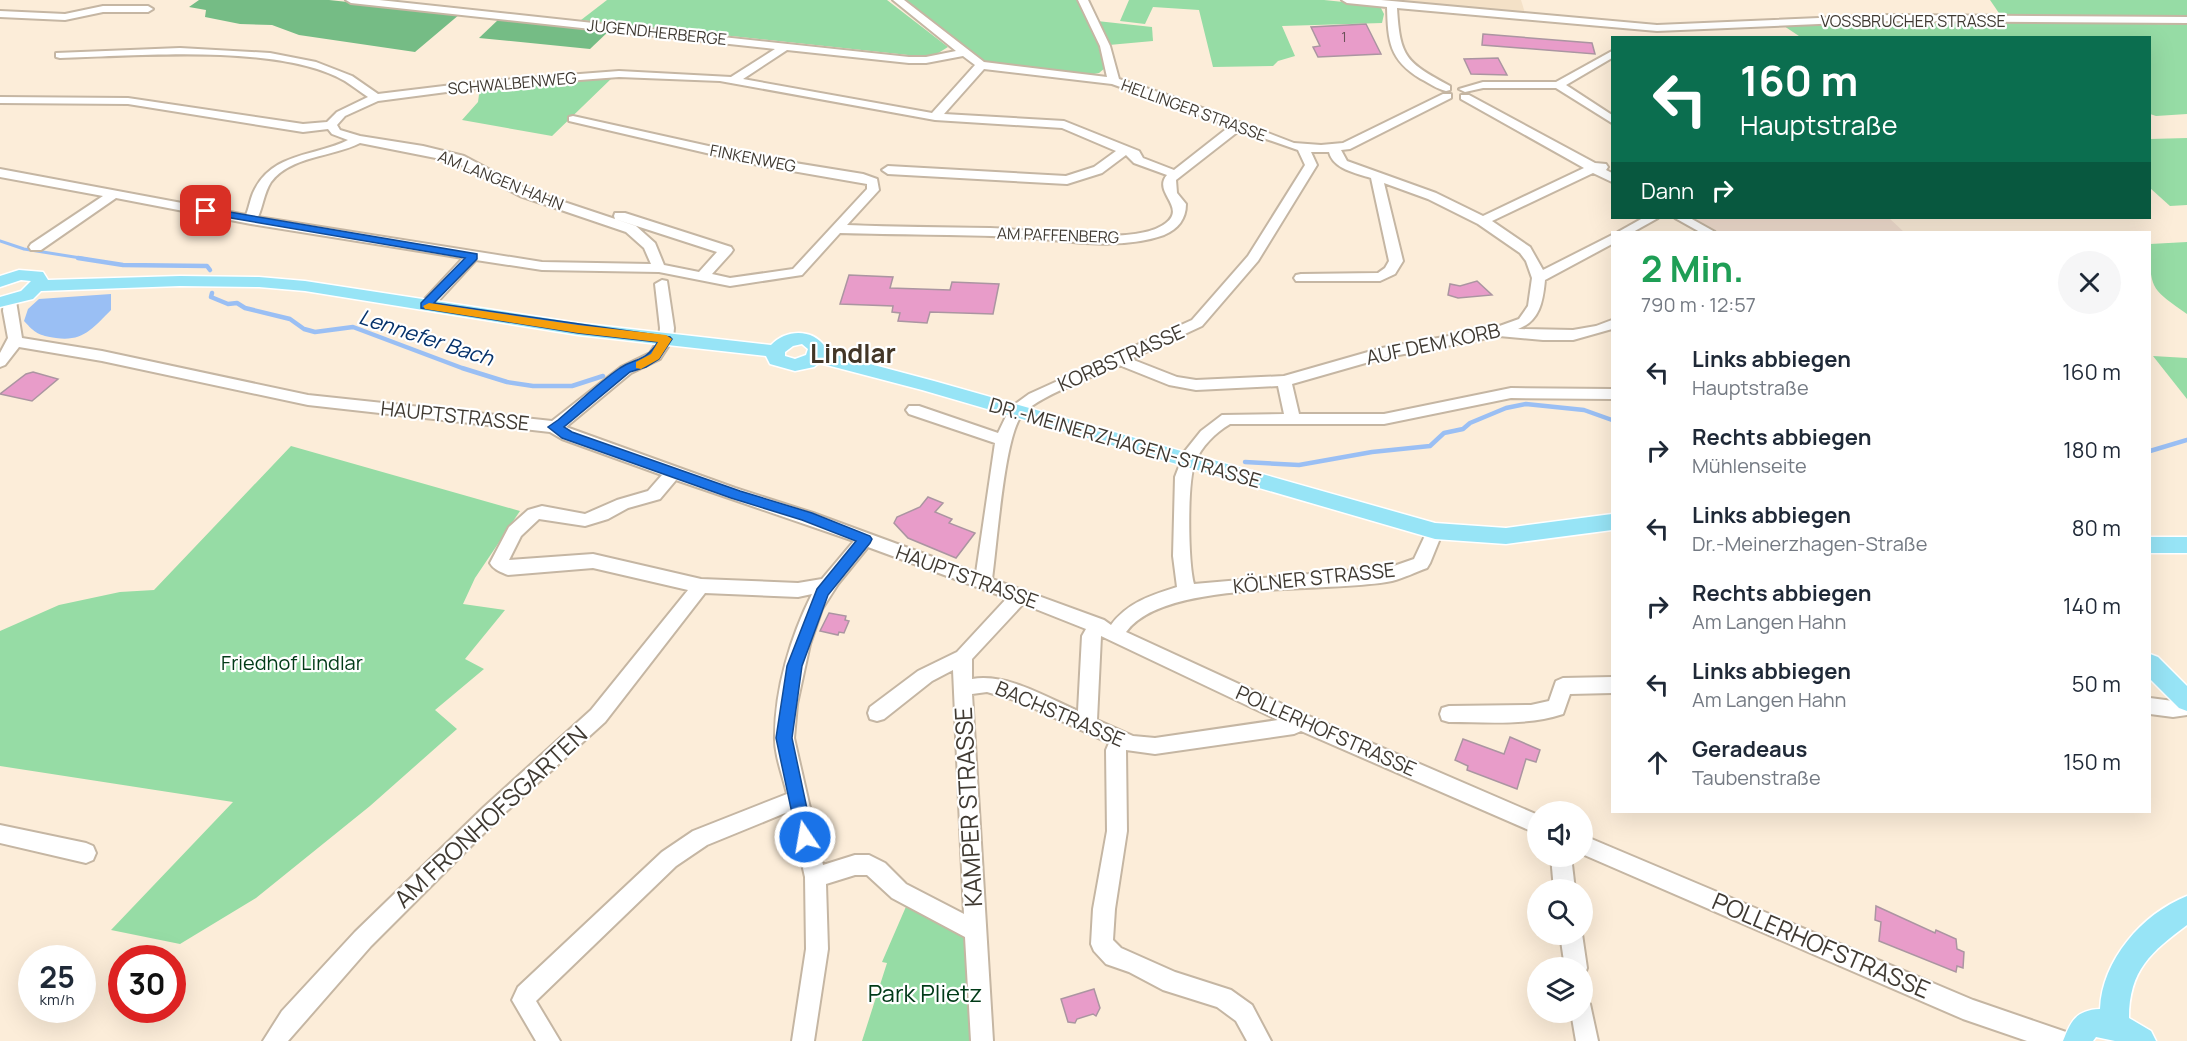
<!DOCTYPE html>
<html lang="de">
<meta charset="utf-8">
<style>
body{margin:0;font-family:Manrope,sans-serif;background:#f6f6f7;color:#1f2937;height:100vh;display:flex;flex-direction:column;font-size:22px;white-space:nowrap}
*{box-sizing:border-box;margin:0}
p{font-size:20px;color:#747a83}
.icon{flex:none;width:33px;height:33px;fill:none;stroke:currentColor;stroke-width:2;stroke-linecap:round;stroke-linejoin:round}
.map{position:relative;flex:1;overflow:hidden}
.details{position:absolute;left:1611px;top:231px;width:540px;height:582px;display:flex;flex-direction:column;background:#fff;border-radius:0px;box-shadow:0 6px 24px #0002}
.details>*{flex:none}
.hud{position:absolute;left:1611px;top:36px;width:540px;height:183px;border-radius:0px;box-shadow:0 6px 24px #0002;background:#0b6e4f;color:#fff;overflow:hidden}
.controls{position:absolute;left:1527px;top:801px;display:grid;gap:12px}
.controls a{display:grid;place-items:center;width:66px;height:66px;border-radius:50%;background:#fff;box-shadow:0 6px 24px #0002;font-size:30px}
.speed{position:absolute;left:18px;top:945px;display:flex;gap:12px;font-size:30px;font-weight:700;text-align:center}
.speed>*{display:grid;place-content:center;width:78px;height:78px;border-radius:50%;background:#fff;box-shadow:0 6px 24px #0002;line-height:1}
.speed small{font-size:15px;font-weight:400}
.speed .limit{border:9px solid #d22;background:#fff;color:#111}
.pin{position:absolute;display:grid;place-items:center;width:51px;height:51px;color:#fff;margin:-26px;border-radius:12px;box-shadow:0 3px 9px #0006}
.me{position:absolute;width:66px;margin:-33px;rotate:348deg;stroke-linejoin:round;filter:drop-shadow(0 0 4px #0008)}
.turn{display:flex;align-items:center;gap:21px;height:126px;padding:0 30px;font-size:27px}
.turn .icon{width:78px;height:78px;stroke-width:2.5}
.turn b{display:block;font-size:42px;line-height:51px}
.then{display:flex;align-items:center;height:57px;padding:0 30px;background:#0003;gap:12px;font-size:22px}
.round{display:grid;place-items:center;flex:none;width:63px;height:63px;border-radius:32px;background:#f6f6f7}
.head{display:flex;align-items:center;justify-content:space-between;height:102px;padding:0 30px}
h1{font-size:36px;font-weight:700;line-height:45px;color:#1e9e55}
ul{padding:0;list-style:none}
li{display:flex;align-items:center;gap:18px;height:78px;padding:0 30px}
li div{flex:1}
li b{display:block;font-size:22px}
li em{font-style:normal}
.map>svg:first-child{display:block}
.built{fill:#f4e1c7}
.education{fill:#f2decf}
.green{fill:#96dca5}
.forest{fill:#75bc85}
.water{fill:#9abff4}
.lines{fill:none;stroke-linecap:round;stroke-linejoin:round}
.stream-far1{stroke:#9abff4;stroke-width:3}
.stream{stroke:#9abff4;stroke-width:4.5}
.building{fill:#e89cc9;stroke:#ab95a1;stroke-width:1.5}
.minor-casing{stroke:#c5b6a3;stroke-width:4}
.major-casing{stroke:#fff;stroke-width:3}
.minor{fill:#fff;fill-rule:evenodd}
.major{fill:#97e4f6;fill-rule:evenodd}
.route{fill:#1a73e8;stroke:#114b97;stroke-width:1.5}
.slow{fill:#f59e0b}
.labels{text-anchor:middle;stroke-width:4.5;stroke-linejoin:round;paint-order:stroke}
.far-number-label{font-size:14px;fill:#6a5258}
.far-street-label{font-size:16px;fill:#403a32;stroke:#fff}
.street-label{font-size:20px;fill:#403a32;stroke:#fff}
.park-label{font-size:20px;fill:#013a17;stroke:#fff}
.water-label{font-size:21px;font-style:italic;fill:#06326b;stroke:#fff}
.near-street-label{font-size:24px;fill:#403a32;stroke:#fff}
.near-park-label{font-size:24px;fill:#013a17;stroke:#fff}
.district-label{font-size:26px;font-weight:bold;fill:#423627;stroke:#fff}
</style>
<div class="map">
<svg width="2187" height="1041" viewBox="0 0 2187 1041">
<rect width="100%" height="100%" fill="#fcedd9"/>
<polygon class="built" points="1369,0 1521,0 1525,13"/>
<polygon class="education" points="1694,218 1889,218 1904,232 1719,232"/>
<g class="green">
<polygon points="607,0 887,0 948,47 935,55 908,55 581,20"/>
<path d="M903 0H1078C1084 20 1106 48 1105 68L1099 73 1089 75 982 62Z"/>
<polygon points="1129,0 1324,0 1373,5 1381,8 1384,14 1382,23 1282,26 1295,56 1278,61 1273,66 1213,67 1199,10 1153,7 1145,24 1120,21"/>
<polygon points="1990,0 2187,0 2187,18 2003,19"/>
<polygon points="1872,20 2187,21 2187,114 2156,116 2150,114 2150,38 1802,38 1784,26"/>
<polygon points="1097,21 1152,27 1153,41 1109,45"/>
<polygon points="613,77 552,136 462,120 478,102 480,87"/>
<polygon points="2187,138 2187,205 2170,206 2150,188 2150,139"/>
<path d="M2187 242V314C2150 288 2150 289 2150 244Z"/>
<polygon points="2153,356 2187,358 2187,399"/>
<polygon points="291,446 520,511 475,578 463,604 505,610 465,659 484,669 435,710 457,729 370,806 256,898 180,944 111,930 233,802 0,766 0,631 59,605 120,592 154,590"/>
<polygon points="908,902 971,937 973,1041 862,1041 887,963 882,962"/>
</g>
<g class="forest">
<polygon points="199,0 329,0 460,14 415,52 299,35 272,25 240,24 205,17 206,10 189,7"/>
<polygon points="500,18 611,29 590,49 479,38"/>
</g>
<path class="water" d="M111 294V310C93 328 83 342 56 338 38 335 36 334 24 321L28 309 39 299Z"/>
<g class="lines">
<polyline class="stream-far1" points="0,241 24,249 87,259"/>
<g class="stream">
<polyline points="78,258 123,265 207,266 210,270"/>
<polyline points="212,293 211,297 228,304 237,303 245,308 290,319 304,329 315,332 353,327 462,368 507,382 533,386 572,386 603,376"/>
<polyline points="2150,451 2187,440"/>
<polyline points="1245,462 1299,465 1372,452 1430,446 1444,433 1463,429 1470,423 1506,408 1526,404 1584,410 1612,420"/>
</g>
</g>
<g class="building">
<polygon points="1366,24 1381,54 1318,57 1313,47 1320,46 1311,27"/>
<polygon points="1483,34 1592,43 1595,54 1482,45"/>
<polygon points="1498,58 1507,75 1471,74 1464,59"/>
<polygon points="849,275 893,277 890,288 950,290 952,282 999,284 993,314 930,312 927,323 898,321 900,313 892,312 893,306 840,304"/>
<polygon points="1477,281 1492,295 1458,298 1448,295 1450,284 1460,286"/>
<polygon points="33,372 58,379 32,401 0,394 26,374"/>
<polygon points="928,497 943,503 935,512 952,519 949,523 975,533 956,558 908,538 894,523 897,517 920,507"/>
<polygon points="829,613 846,616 845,620 849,621 844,633 839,632 838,635 820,631"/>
<polygon points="1510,737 1540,750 1536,762 1526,759 1517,789 1467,770 1468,766 1455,760 1463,739 1504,754"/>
<polygon points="1876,906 1935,933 1936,930 1956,939 1957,949 1964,952 1963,968 1957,966 1956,972 1879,941 1881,922 1875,920"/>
<polygon points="1094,989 1100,1008 1096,1016 1093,1014 1077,1019 1075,1023 1068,1022 1061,999"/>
</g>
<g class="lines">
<g class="minor-casing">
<g id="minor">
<path d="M346 0H379L909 57H926L956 51 893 0H904L984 62 1107 77 1100 46 1078 0H1088L1110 46 1119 79 1179 99 1294 143 1321 145 1343 143 1443 94H1451V98L1350 149 1341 150 1347 161 1436 193 1483 216 1584 168 1461 99V95H1469L1595 163 1606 164 1608 167 1606 170 1612 173V182L1593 173 1492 221 1530 247 1543 270 1612 235V244L1545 280C1543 301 1540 321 1518 329L1573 330 1596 326 1612 320V329L1573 340H1543L1499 336 1383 358 1292 384 1299 414H1384L1511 388 1612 389V399L1511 398 1384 424H1230C1215 433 1202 446 1195 462 1187 482 1188 561 1194 584L1391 567 1414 559 1429 527 1435 525 1441 527 1443 531 1430 563 1427 568C1416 572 1404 578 1392 581 1328 594 1165 578 1126 632L1304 714 1538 815V834L1301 731 1294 734 1155 754 1126 750 1127 831 1115 909 1113 940 1121 948 1175 972 1231 990 1252 1005 1271 1041H1247L1236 1021 1217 1007 1163 990 1129 972 1106 964 1094 951 1091 944 1093 909 1107 831 1106 750 1109 743 1018 701 987 692 972 694 993 1041H971L965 937 892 898 867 875H855L826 884 828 949 814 1041H792L806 949 805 877 790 811 707 845 676 866 536 1001 560 1041H536L512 1000 518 987 662 852 693 831 787 794C783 776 774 754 775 736 775 688 791 636 812 594L798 597 705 593 605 722 498 819 371 946 288 1041H263L282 1011 355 932 484 807 591 710 688 590 593 568 508 575C501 572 494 570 490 563L509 527 528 510 542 506 585 514 617 500 648 491 662 475 562 439 550 432 308 405 102 361 19 347 5 365 0 367V353L8 338 3 311 4 298H14L16 301 22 338 102 351 308 395 552 421 621 367 650 353 659 339 660 328 655 284 662 280 667 281 674 328 673 339 660 359 631 373 566 427 735 488 813 513 976 573 995 443 909 414 906 410 909 406H919L998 433 1010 408 1029 394 1192 320 1248 256 1305 165 1298 150 1240 130 1176 180 1177 193 1186 204C1186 219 1178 229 1164 235 1116 252 1063 239 1014 237 956 234 898 235 840 233L802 275 730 286 659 272 542 270 476 260 431 309H421L419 306 421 303 463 258 251 224 116 198 41 250H31L29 247 31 244 103 196 0 177V169L246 215C249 208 250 200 253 193 271 152 314 157 348 140L332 134 328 129 303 132 128 104 0 103V97L128 98 303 124 327 122 337 112 368 97C360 92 353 86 345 81 280 43 136 56 60 58L56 57V53L180 48 270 53 316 62 352 76 378 94 477 82 619 71 731 77 775 49 351 3ZM787 50 909 63H926L963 56 975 65 932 113 743 79ZM984 69 1112 84 1230 126 1174 170 1143 158 1139 151 1064 121 944 114ZM619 77 720 81 935 120 1062 128 1116 151 1094 167 1066 176 888 166 882 170 888 174 1067 184 1102 173 1126 155 1134 163 1167 175C1152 192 1187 207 1166 223 1135 248 1031 229 990 228 942 227 895 227 847 225L879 190 877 179 863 174 758 157 573 116 569 117V121L758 165 867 184V189L793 269 730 278 712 274 731 253 733 250 731 247 625 213H615L614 216 615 219 717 252 699 272 664 265 655 243 636 226 528 190 464 156 423 146 360 136 340 130 337 125 345 116 378 101 477 88ZM360 143 456 162 520 196 626 232 644 248 651 264 542 262 258 217C263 206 264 193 271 182 290 156 333 157 360 143ZM1311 152H1329C1333 169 1356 173 1371 178L1389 261 1385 268 1378 273 1301 274 1296 275 1294 278 1296 281H1380L1395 274 1403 261 1384 183 1428 199 1478 224 1520 253 1526 261 1532 278 1528 306 1519 319 1494 328 1382 348 1284 376 1196 380 1177 377 1131 359 1202 326 1258 261 1317 165ZM1119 365 1169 385 1196 390 1278 386 1284 414 1222 415 1201 431 1185 451 1175 477 1173 556 1177 587C1152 595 1128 602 1111 625L1104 620 992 579C997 544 1004 440 1021 416 1033 398 1097 375 1119 365ZM676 480 854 541 822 579 798 583 701 579 593 554 509 560 521 536 539 519 585 526 608 519 628 508 660 499ZM868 547 1007 598 957 652 918 671 870 707 868 713 870 719 877 721 884 719 932 681 953 670 964 914 906 884 885 863 869 855H855L823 865 794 738 797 704 810 644 822 609 838 584ZM1023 604 1086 629 1082 636 1078 711C1046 697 1007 673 972 679V659ZM1101 636 1278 720 1155 738 1133 736 1097 720Z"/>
<path d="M1342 0H1381L1657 25 1889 15 2187 17V23L1889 21 1657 31 1397 8C1400 58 1406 62 1450 86V90L1446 91C1437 89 1429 83 1421 79 1389 60 1388 41 1387 7L1347 3Z"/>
<polygon points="103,6 148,6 153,9 148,12 103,12 65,20 0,17 0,11 65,14"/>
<polygon points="1612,51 1612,58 1566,85 1612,115 1612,123 1556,88 1483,88 1465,92 1459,89 1483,82 1556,82"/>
<polygon points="1643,218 1658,218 1633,232 1618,232"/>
<polygon points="1675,218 1690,218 1715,232 1700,232"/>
<path d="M1612 677V693L1570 694 1563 714C1527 726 1486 722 1449 722L1442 720 1440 714 1442 708 1449 706 1531 705 1549 701 1556 681 1563 678Z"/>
<polygon points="2150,698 2173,701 2187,699 2187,715 2173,717 2150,714"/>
<polygon points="0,825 86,843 93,846 96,853 93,860 86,863 0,843"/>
<polygon points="1582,835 1973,1000 2069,1033 2072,1041 2027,1041 1963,1019 1582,854"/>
<polygon points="1551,856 1571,856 1575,890 1554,890"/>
<polygon points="1560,934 1582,934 1587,968 1584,976 1582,968 1565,968"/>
<polygon points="1582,1001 1590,1004 1598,1041 1576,1041 1571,1012 1582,1012"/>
</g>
</g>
<g class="major-casing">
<g id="major">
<path d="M19 270 43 272 48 280 180 276 259 277 305 281 578 323 771 345C787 328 814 329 826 348L825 352 934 381 1435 523 1506 528 1612 514V530L1506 544 1435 539 922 390 819 363 814 367 795 371 770 364 766 356 578 335 305 291 259 287 180 286 41 291 33 299 0 307V297L21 291 31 281 21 280 0 287V276ZM802 344 808 349 806 355 795 359 785 356V352L793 346Z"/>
<rect x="2150" y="537" width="37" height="16"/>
<polygon points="2150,654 2158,657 2187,686 2187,711 2179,708 2150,679"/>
<path d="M2187 896V925C2151 952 2129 970 2129 1018L2151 1031 2156 1041H2115L2096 1037 2093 1041H2063C2071 1021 2076 1010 2100 1009 2102 960 2142 914 2187 896Z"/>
</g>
</g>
<use href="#minor" class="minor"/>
<use href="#major" class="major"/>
</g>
<path class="route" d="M206 208 477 254V259L434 303 670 337 672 339 659 359 646 367 630 372 564 427 572 432 740 491 812 513 870 536 872 539 870 543 828 595 802 666 792 738 813 837 811 843 805 845 799 843 797 837 776 738 787 666 817 589 856 541 802 520 731 498 562 438 548 427 558 420C578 403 598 383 620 368 637 357 644 363 658 342L578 333 421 308V303L465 258 202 213V209Z"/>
<polygon class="slow" points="429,303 578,325 666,335 672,339 659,359 641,369 636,368 636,362 651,354 658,342 578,333 425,309 423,306"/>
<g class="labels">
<g class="far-number-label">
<text x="1344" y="42">1</text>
</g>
<g class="far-street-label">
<text x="1913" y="27">VOSSBRUCHER STRASSE</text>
<text transform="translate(657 32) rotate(6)" y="6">JUGENDHERBERGE</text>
<text transform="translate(512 83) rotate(-5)" y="6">SCHWALBENWEG</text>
<text transform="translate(1194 110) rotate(20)" y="6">HELLINGER STRASSE</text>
<text transform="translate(753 158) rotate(11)" y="6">FINKENWEG</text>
<text transform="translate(501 180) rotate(22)" y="6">AM LANGEN HAHN</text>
<text transform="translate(1058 235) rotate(2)" y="6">AM PAFFENBERG</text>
</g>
<g class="street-label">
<text transform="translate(1433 344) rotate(-12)" y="7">AUF DEM KORB</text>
<text transform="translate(1121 358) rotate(-24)" y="7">KORBSTRASSE</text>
<text transform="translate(455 416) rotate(6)" y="7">HAUPTSTRASSE</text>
<text transform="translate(1125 443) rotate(16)" y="7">DR.-MEINERZHAGEN-STRASSE</text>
<text transform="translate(967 577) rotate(20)" y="7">HAUPTSTRASSE</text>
<text transform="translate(1314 578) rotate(-6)" y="7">KÖLNER STRASSE</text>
<text transform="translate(1060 714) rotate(23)" y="7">BACHSTRASSE</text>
<text transform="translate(1326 731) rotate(24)" y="7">POLLERHOFSTRASSE</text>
</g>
<g class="park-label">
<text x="292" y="670">Friedhof Lindlar</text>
</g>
<g class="water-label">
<text transform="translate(426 338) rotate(18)" y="7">Lennefer Bach</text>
</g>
<g class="near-street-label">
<text transform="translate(969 807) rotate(-93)" y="8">KAMPER STRASSE</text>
<text transform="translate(491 817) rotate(-43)" y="8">AM FRONHOFSGARTEN</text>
<text transform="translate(1821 946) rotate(23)" y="8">POLLERHOFSTRASSE</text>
</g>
<g class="near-park-label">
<text x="925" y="1002">Park Plietz</text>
</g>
<g class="district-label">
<text x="853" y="363">Lindlar</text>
</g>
</g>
</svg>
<div class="controls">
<a><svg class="icon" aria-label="sound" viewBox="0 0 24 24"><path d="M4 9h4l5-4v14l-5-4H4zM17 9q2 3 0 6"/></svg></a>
<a><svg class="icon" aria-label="search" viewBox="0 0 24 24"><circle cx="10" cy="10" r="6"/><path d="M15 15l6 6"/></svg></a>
<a><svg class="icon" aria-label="layers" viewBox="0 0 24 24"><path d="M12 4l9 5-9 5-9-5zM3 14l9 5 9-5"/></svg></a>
</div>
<div class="speed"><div>25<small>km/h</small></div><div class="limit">30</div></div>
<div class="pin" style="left:206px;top:211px;background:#d93025"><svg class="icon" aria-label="arrive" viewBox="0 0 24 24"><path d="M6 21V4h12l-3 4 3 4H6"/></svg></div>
<svg class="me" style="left:805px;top:837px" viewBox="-20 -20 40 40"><circle r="17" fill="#1a73e8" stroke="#fff" stroke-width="3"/><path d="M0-11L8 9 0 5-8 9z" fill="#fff"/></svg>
<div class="hud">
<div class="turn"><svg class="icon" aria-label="left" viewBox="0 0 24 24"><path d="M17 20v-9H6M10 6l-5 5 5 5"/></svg><div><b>160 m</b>Hauptstraße</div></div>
<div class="then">Dann<svg class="icon" aria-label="right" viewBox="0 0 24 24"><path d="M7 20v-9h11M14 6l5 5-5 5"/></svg></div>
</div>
<section class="details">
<div class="head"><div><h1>2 Min.</h1><p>790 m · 12:57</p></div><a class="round"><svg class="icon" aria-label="close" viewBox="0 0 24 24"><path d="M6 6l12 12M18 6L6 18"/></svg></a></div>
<ul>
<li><svg class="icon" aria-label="left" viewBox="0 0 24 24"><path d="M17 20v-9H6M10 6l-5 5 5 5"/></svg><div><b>Links abbiegen</b><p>Hauptstraße</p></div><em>160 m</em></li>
<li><svg class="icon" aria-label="right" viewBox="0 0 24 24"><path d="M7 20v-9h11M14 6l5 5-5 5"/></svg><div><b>Rechts abbiegen</b><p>Mühlenseite</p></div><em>180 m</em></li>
<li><svg class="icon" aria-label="left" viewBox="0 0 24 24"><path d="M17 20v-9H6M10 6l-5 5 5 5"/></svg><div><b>Links abbiegen</b><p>Dr.-Meinerzhagen-Straße</p></div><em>80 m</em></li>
<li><svg class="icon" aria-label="right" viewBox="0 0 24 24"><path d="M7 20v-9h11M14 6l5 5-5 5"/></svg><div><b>Rechts abbiegen</b><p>Am Langen Hahn</p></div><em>140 m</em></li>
<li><svg class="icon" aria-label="left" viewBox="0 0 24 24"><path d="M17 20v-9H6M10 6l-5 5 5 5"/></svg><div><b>Links abbiegen</b><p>Am Langen Hahn</p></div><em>50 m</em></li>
<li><svg class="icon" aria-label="ahead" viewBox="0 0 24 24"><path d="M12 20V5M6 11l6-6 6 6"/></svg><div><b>Geradeaus</b><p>Taubenstraße</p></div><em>150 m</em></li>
</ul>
</section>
</div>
